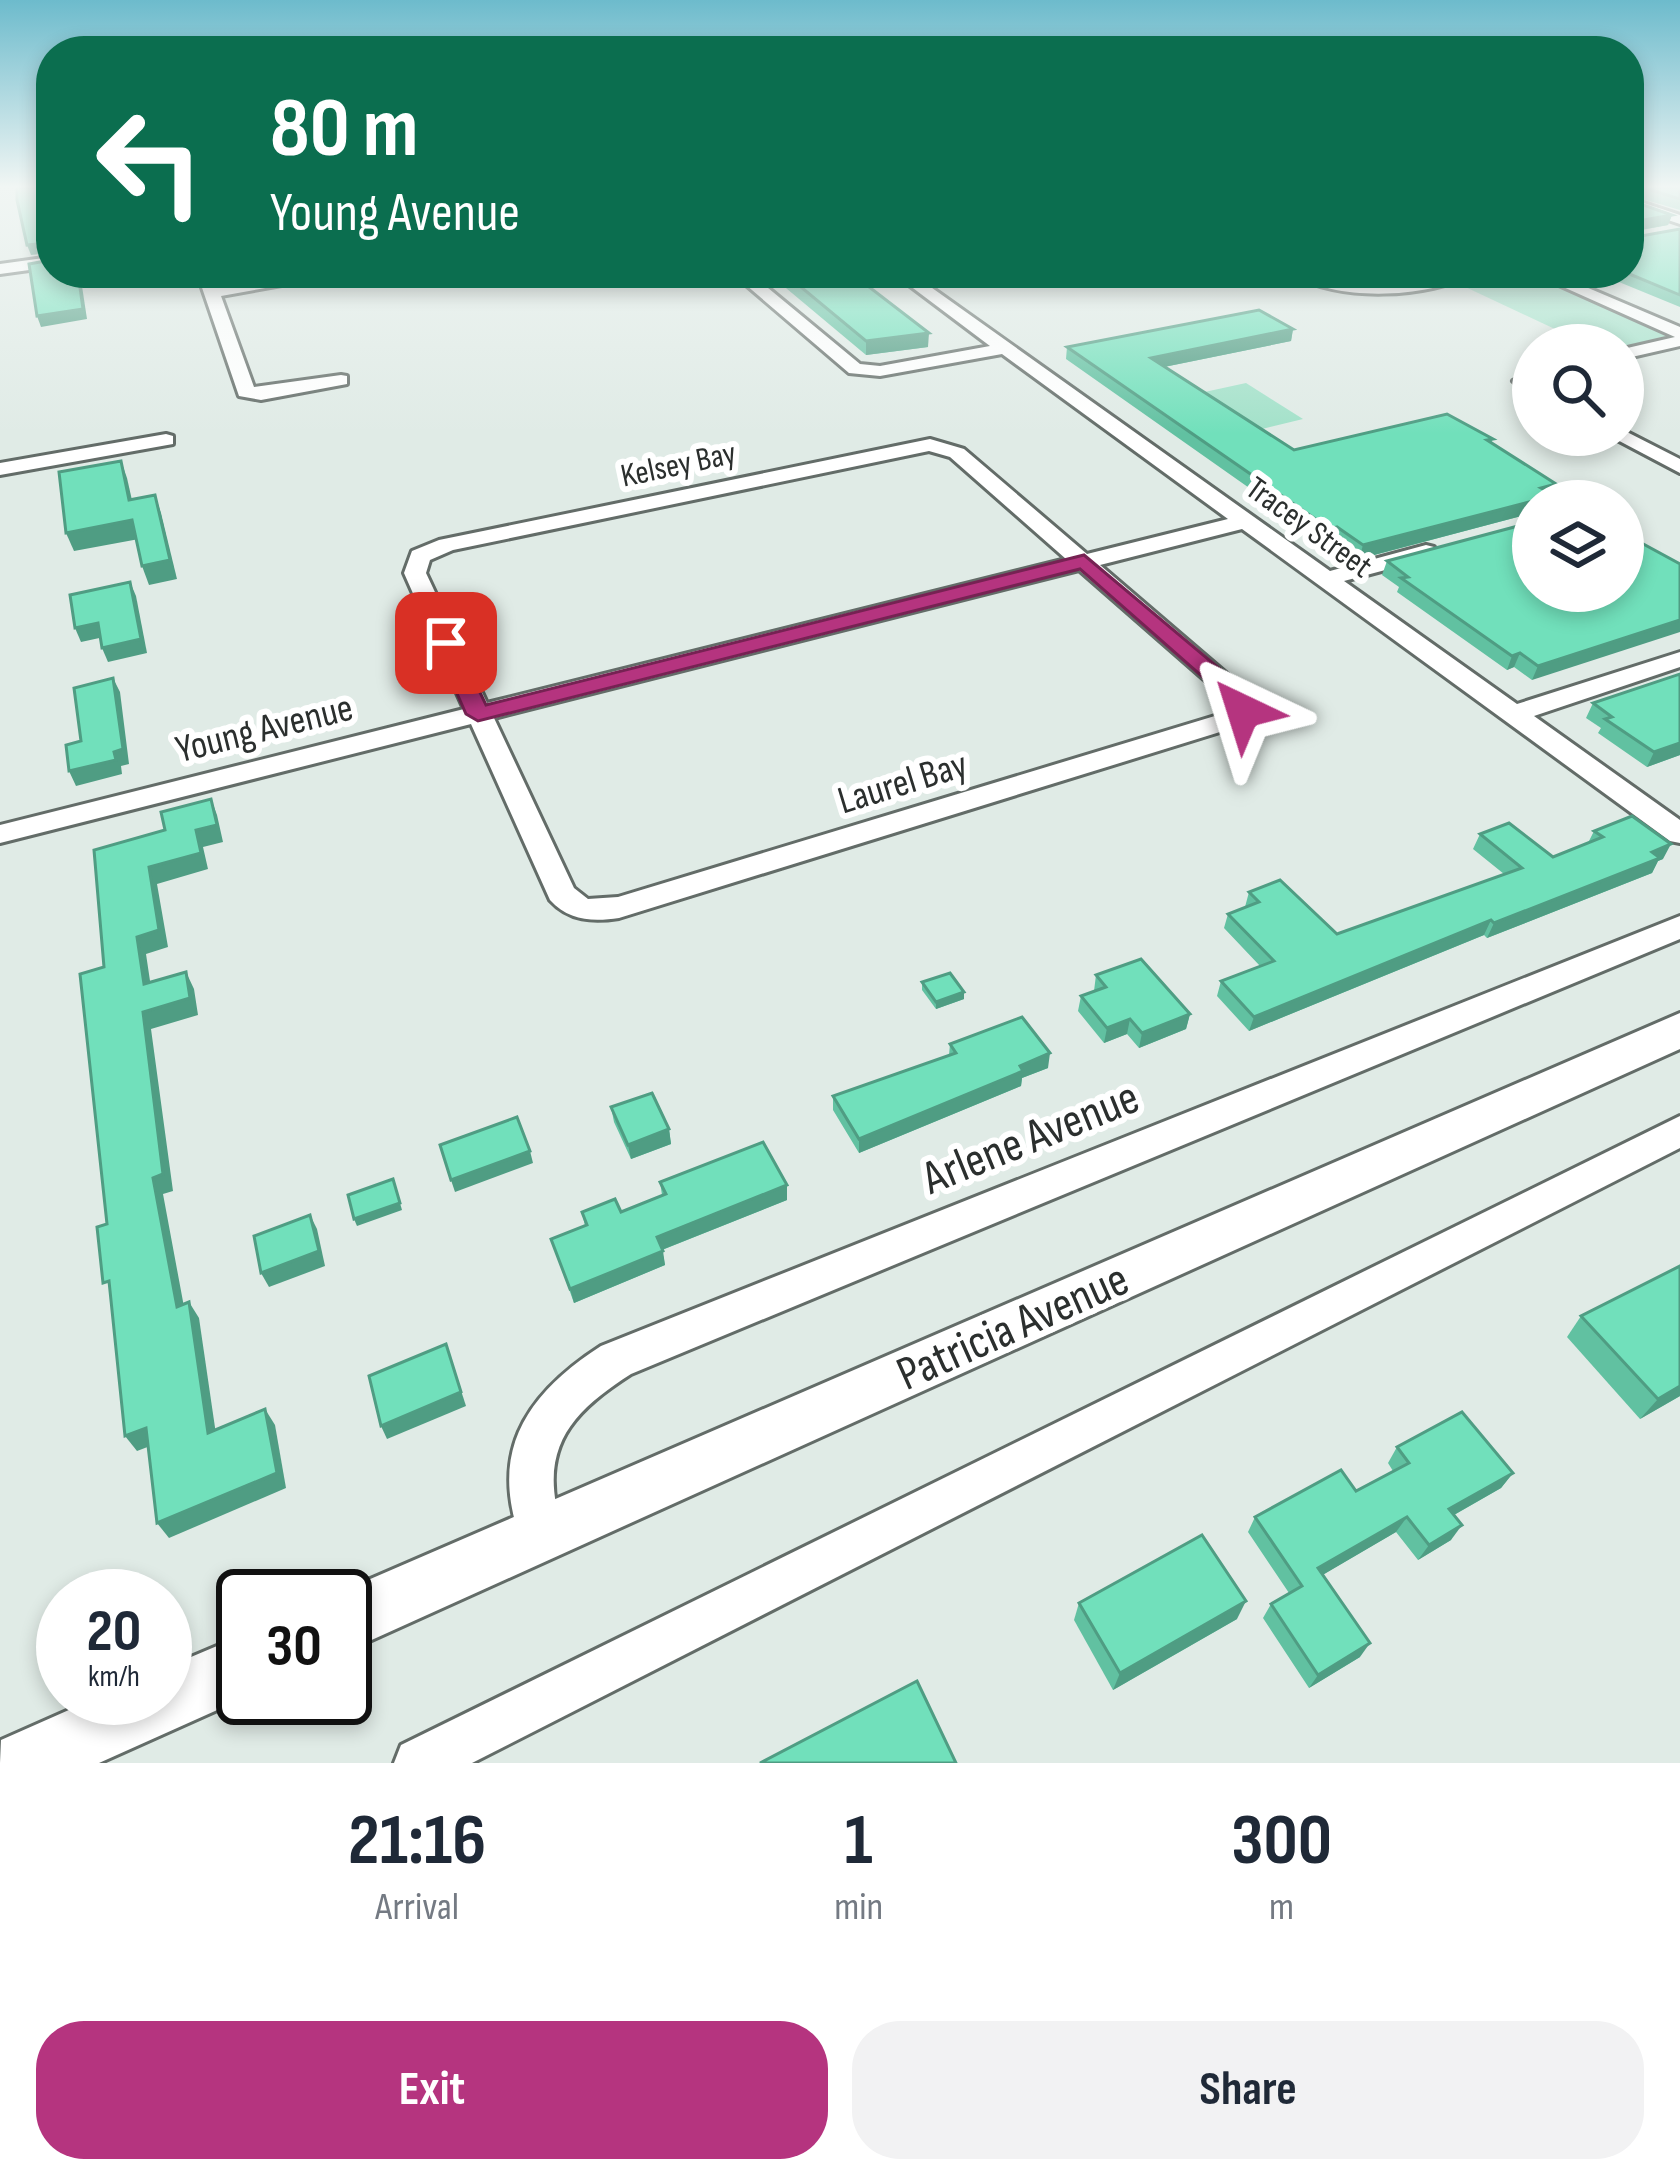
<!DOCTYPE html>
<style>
body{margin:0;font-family:"Sofia Sans Condensed",sans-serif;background:#f2f2f3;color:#1f2937;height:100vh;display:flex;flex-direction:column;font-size:45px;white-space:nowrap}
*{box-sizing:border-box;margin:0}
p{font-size:39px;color:#747a83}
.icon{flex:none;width:66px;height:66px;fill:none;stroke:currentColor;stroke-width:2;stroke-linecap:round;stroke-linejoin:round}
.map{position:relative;height:1763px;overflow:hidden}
.side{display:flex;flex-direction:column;background:#fff;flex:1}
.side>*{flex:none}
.guide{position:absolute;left:36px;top:36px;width:1608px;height:252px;border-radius:48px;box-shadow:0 6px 18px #0003;background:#0b6e4f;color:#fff;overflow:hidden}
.controls{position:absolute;left:1512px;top:324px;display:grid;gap:24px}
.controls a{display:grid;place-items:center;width:132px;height:132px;border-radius:50%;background:#fff;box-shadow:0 6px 18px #0003;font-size:60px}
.speed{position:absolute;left:36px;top:1569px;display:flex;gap:24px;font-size:60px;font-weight:700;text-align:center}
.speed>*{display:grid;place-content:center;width:156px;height:156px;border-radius:50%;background:#fff;box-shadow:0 6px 18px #0003;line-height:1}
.speed small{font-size:30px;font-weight:400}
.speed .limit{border:6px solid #111;border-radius:18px;background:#fff;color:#111}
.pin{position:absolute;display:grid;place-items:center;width:102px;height:102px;color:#fff;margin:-51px;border-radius:24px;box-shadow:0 6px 18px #0006}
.me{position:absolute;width:132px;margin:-66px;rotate:319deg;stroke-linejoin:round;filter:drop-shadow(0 0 9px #0008)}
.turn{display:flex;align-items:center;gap:42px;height:252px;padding:0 36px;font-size:54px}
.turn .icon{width:156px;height:156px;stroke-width:2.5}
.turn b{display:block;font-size:84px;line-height:102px}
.eta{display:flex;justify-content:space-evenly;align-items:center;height:204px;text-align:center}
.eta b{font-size:72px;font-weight:700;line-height:84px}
.cta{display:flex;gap:24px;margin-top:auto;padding:24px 36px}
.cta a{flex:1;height:138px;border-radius:48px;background:#b5347f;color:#fff;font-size:48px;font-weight:700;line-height:138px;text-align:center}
.cta a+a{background:#f2f2f3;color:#1f2937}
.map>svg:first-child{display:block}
.green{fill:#a2e1c9}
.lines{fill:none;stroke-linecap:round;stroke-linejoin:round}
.minor-casing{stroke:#636c68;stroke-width:6}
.tertiary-casing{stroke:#636c68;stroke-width:6}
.minor{fill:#fff;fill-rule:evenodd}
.tertiary{fill:#fff;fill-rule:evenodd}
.wall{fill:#61c1a1}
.shaded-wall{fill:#4f9d83}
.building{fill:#71e0bb;stroke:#4f9d83;stroke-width:3}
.route{fill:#b5347f;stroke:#762253;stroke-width:3}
.labels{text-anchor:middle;stroke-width:12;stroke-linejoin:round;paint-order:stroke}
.far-street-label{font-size:33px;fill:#2b2f2e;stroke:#fff}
.street-label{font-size:39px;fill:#2b2f2e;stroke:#fff}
.near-street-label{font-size:48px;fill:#2b2f2e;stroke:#fff}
</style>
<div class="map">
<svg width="1680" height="1763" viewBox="0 0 1680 1763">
<rect width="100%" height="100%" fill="#e0ebe6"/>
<g class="green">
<polygon points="1466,273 1540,273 1680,333 1680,341 1623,354 1623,345 1589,345 1444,277"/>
<polygon points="1246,383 1303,419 1258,430 1200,393"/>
</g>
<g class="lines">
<g class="minor-casing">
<g id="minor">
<polygon points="1629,198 1680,215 1680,224 1629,207"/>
<polygon points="51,257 51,267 0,274 0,264"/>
<polygon points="197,273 213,273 218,286 309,273 349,273 221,296 254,387 341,375 347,376 347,384 261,400 239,396"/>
<path d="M732 273H750L860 364 880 366 990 346 893 273H911L1330 571 1426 545 1434 547V557L1344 581 1517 704 1680 652V667L1534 716 1680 820V843L1670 841 1242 529 1100 565 1240 685 1255 706 1249 723 619 918C593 922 569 921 550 900L471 724 0 843V825L464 709 404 573 412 551 439 540 930 439 964 449 1087 554 1228 519 1002 354 880 376 849 373ZM929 451 950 457 1066 559 487 703 426 573 430 560 453 550ZM1079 570 1222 695 1228 712 618 897 588 899 574 888 494 718Z"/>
<path d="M1293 273 1363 285 1474 273C1432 298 1334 303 1293 273Z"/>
<polygon points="1532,273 1553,273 1680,327 1680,346 1623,359 1623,349 1675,337"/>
<polygon points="1533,370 1533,398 1513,381"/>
<polygon points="1623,430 1680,459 1680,473 1608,435 1623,435"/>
<polygon points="166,434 173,436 173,444 0,475 0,463"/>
<path d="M1680 916V939L631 1374C580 1407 544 1439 556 1504 560 1523 565 1532 557 1550L541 1557 525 1550C486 1457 522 1397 601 1346Z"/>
<polygon points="1680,1116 1680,1148 472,1763 394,1763 401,1745"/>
</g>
</g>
<g class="tertiary-casing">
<g id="tertiary">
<polygon points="1680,1013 1680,1049 345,1652 345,1596 331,1596"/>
<polygon points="243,1635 244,1698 99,1763 0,1763 1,1740 96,1698 165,1698 165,1668"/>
</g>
</g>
<use href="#minor" class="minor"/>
<use href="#tertiary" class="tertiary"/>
</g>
<g class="wall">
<polygon points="1629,187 1680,187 1680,210 1629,195"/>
<polygon points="1629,200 1672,215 1668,225 1631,232 1630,238 1680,229 1680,307 1597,273 1629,273"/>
<polygon points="768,273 851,273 928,347 866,355"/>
<polygon points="1293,329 1291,341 1164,367 1294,450 1493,439 1491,443 1533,501 1533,513 1359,559 1333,540 1326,542 1066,359 1067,347"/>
<polygon points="1387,561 1623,591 1532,680 1514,667 1507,670 1397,592 1399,587 1382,575"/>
<polygon points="1680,674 1680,755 1647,767 1598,733 1601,728 1586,718 1593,703"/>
<polygon points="1594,831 1663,859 1658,861 1652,873 1487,938 1484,935 1249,1031 1217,996 1221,981 1260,966 1224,928 1228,914 1245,907 1249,892 1337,934 1504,874 1473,849 1480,834 1553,857 1588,843"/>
<polygon points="1096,975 1190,1014 1186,1029 1139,1048 1127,1034 1104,1043 1078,1011 1081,996 1094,991"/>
<polygon points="922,982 964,999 936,1009 922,990"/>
<polygon points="950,1044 1048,1068 1022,1078 1021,1086 859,1153 833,1110 833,1096 949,1055"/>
<polygon points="611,1107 669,1129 671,1144 631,1159 614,1122"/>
<polygon points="660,1182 787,1185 787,1200 662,1250 665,1265 574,1303 551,1239 585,1226 582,1212 621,1212 662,1195"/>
<polygon points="1680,1266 1680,1396 1640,1419 1567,1337 1581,1316"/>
<polygon points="1397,1447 1513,1473 1501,1488 1454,1515 1451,1540 1418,1560 1396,1532 1322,1575 1360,1657 1309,1688 1263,1618 1271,1604 1289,1593 1248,1532 1255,1517 1356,1491 1393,1471 1388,1463"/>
<polygon points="1079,1603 1237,1619 1113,1690 1074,1620"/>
</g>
<g class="shaded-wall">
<polygon points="1672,215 1668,225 1629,232 1632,222"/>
<polygon points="47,243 50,253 31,255 27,245"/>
<polygon points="78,273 80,273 87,319 41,327 37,316"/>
<polygon points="1293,329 1291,341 1149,370 1151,358"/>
<polygon points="929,333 928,347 866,355 866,341"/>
<polygon points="121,461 127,478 136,518 129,500"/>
<polygon points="1556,484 1551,497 1534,501 1541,488"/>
<polygon points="155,495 161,513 177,579 149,585 142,566"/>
<polygon points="1533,501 1533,513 1359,559 1363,545"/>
<polygon points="132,520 139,539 74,551 66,533"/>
<polygon points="1337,527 1333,540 1326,542 1330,529"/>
<polygon points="130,582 136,596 147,653 108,662 102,648"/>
<polygon points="1680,620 1680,632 1532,680 1538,666"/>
<polygon points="98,623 104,637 81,642 75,628"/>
<polygon points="1520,653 1514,667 1507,670 1512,656"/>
<polygon points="113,678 120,692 129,764 121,766 122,774 76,786 69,771 114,752"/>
<polygon points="1680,743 1680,755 1647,767 1654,752"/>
<polygon points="211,799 217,815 223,842 203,847 208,869 157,884 168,947 146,954 153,1001 144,984 137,937 149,867 196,830"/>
<polygon points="1671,844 1663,859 1658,861 1652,873 1487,938 1494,923"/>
<polygon points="1491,920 1484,935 1249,1031 1254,1017"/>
<polygon points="186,972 194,989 198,1015 151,1029 173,1191 163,1194 187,1323 177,1307 153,1178 143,1012"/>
<polygon points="964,992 964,999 936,1009 936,1002"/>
<polygon points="1190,1014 1186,1029 1139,1048 1142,1033"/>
<polygon points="1130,1019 1127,1034 1104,1043 1107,1028"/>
<polygon points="1050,1053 1048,1068 1022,1078 1021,1086 859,1153 859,1139"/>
<polygon points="669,1129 671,1144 631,1159 628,1145"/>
<polygon points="530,1151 533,1163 455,1192 451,1180"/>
<polygon points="393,1179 402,1210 357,1226 354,1219"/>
<polygon points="787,1185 787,1200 659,1251 657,1237"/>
<polygon points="310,1215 317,1229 325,1266 269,1287 261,1273"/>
<polygon points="663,1251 665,1265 574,1303 570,1289"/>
<polygon points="189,1302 199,1318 218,1448 208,1433"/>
<polygon points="446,1344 466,1406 387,1439 381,1426"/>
<polygon points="1680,1386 1680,1396 1640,1419 1658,1399"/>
<polygon points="265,1409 275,1425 286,1488 169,1538 157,1523"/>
<polygon points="146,1428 158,1443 137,1451 125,1436"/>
<polygon points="1513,1473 1501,1488 1438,1524 1449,1509"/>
<polygon points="1407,1517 1396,1532 1309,1583 1318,1568"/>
<polygon points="1462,1525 1451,1540 1418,1560 1429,1545"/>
<polygon points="1246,1601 1237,1619 1113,1690 1120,1673"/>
<polygon points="1370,1643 1360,1657 1309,1688 1318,1675"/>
</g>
<g class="building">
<polygon points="17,187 51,187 51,246 47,243 27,245 17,200"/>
<polygon points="1642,187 1680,187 1680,199"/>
<polygon points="1629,200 1672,215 1632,222 1630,238 1680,229 1680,295 1627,273 1629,273"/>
<polygon points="51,256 51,273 78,273 83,309 37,316 29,264 51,260"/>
<polygon points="784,273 851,273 929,333 866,341"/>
<polygon points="1259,310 1293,329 1151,358 1294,450 1447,414 1493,439 1487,440 1556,484 1541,488 1565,501 1541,501 1541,499 1363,545 1337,527 1330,529 1067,347"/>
<polygon points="121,461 129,500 155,495 170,560 142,566 132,520 66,533 59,472"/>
<polygon points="1533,522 1533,591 1623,591 1623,533 1680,564 1680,620 1538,666 1520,653 1512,656 1401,578 1408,577 1387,561"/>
<polygon points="130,582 141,639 102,648 98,623 75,628 70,595"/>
<polygon points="1680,674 1680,743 1654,752 1605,719 1612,717 1593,703"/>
<polygon points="113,678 123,749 114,752 116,760 69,771 66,745 81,741 74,688"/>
<polygon points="211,799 217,825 196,830 201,853 149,867 159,930 137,937 144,984 186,972 190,998 143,1012 163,1174 153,1178 177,1307 189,1302 208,1433 265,1409 277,1473 157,1523 146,1428 125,1436 109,1281 103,1283 97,1227 107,1224 80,974 104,967 94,850 165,830 161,812"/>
<polygon points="1632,816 1671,844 1652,852 1660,858 1494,923 1491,920 1254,1017 1221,981 1274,961 1228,914 1259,902 1249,892 1280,880 1337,934 1522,868 1480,834 1509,823 1553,857 1603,837 1594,831"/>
<polygon points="1141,959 1190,1014 1142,1033 1130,1019 1107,1028 1081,996 1106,987 1096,975"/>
<polygon points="950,973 964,992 936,1002 922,982"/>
<polygon points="1022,1017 1050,1053 1020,1066 1023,1071 859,1139 833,1096 956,1053 950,1044"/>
<polygon points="652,1093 669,1129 628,1145 611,1107"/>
<polygon points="517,1117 530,1151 451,1180 440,1145"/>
<polygon points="763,1142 787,1185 657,1237 663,1251 570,1289 551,1239 587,1225 582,1212 615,1199 621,1212 666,1194 660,1182"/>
<polygon points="393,1179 400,1203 354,1219 348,1195"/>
<polygon points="310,1215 319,1251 261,1273 254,1236"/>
<polygon points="1680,1266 1680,1386 1658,1399 1581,1316"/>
<polygon points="446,1344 461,1392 381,1426 369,1376"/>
<polygon points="1462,1412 1513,1473 1449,1509 1462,1525 1429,1545 1407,1517 1318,1568 1370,1643 1318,1675 1271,1604 1302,1586 1255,1517 1341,1470 1356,1491 1409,1463 1397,1447"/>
<polygon points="1202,1535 1246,1601 1120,1673 1079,1603"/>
<polygon points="917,1681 956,1763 760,1763"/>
</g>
<linearGradient id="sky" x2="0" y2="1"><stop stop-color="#6dbbcc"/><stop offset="0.43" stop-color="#f1f6f4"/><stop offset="1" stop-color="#f1f6f4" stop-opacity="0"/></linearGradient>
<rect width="1680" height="434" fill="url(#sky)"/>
<polygon class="route" points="1084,555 1239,685 1255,711 1251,716 1235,716 1221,693 1080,569 478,721 466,714 435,643 446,637 454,638 486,705"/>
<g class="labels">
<g class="far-street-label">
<text transform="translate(678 463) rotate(-12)" y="12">Kelsey Bay</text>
<text transform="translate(1310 526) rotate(36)" y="12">Tracey Street</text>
</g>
<g class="street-label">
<text transform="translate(264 727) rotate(-14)" y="14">Young Avenue</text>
<text transform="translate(902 781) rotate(-17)" y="14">Laurel Bay</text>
</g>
<g class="near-street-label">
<text transform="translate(1030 1136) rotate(-22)" y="17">Arlene Avenue</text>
<text transform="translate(1012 1325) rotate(-24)" y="17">Patricia Avenue</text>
</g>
</g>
</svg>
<div class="controls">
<a><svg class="icon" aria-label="search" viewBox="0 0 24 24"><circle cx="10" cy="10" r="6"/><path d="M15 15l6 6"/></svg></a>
<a><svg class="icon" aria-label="layers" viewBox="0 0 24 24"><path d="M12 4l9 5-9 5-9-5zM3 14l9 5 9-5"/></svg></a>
</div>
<div class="speed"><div>20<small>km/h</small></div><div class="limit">30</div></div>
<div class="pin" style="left:446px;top:643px;background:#d93025"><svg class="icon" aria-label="arrive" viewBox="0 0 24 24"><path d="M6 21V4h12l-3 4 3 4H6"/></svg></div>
<svg class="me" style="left:1243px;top:711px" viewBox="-20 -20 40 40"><path d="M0-17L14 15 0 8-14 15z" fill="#b5347f" stroke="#fff" stroke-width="4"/></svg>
<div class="guide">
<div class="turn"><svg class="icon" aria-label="left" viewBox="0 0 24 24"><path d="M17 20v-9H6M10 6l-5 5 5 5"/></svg><div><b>80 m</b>Young Avenue</div></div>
</div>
</div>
<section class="side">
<div class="eta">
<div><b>21:16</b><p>Arrival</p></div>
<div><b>1</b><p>min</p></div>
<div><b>300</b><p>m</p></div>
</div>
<div class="cta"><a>Exit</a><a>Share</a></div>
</section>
